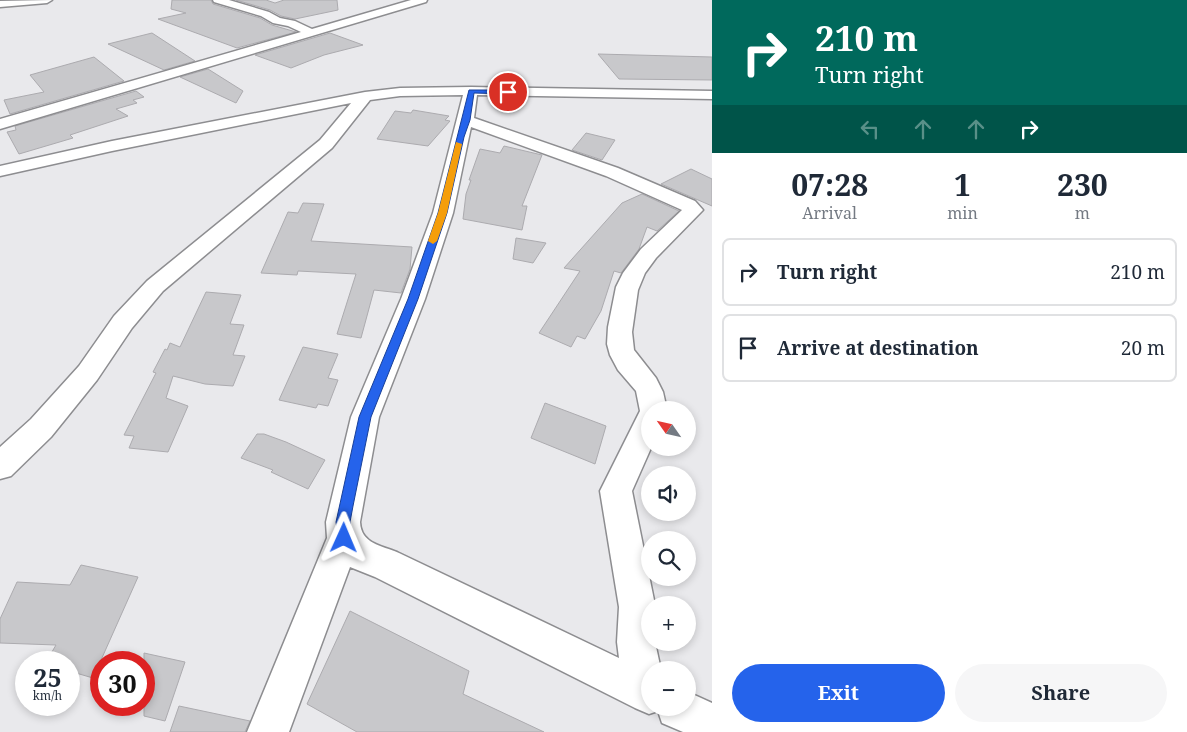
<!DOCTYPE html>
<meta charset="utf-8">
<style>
body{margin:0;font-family:"Noto Serif",serif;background:#f6f6f7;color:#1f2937;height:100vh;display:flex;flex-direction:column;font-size:19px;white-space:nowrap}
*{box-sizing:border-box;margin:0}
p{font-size:16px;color:#747a83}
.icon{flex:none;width:28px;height:28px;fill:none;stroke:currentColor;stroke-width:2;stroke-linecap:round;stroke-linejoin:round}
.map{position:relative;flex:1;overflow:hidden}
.drawer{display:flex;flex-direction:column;background:#fff;width:475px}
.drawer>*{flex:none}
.hud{background:#00695c;color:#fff;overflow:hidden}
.needle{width:32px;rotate:304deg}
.controls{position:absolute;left:641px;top:401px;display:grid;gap:10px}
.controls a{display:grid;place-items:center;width:55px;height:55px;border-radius:50%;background:#fff;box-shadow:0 2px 8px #0003;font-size:25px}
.speed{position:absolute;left:15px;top:651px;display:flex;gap:10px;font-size:25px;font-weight:700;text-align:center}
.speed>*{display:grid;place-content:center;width:65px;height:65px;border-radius:50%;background:#fff;box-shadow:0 2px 8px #0003;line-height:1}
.speed small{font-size:12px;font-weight:400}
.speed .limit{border:8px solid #d22;background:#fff;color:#111}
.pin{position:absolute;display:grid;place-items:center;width:42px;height:42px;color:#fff;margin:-21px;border:2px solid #fff;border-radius:50%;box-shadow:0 1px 5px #0007}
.me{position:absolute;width:55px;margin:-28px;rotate:1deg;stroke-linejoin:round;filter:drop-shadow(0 0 4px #0008)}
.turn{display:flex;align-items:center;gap:18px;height:105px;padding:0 20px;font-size:22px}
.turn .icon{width:65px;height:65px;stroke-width:2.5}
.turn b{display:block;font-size:35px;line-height:42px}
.lanes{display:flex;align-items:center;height:48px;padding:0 20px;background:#0003;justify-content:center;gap:25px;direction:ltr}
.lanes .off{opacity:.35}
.eta{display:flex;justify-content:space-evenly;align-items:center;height:85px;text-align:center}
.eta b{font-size:30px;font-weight:700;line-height:35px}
.button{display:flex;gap:10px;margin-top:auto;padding:10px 20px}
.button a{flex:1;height:58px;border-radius:30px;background:#2563eb;color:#fff;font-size:20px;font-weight:700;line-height:58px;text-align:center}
.button a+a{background:#f6f6f7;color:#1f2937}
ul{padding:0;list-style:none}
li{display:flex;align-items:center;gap:15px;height:68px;margin:0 10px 8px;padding:0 10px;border:2px solid #e0e1e3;border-radius:8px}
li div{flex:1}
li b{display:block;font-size:19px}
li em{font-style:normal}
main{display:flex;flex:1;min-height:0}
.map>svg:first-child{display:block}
.building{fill:#c8c8cb;stroke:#acabaf}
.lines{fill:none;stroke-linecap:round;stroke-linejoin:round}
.street-casing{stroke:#8d8d90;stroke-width:3}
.street{fill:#fff;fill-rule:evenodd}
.route{fill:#2563eb;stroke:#184099}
.slow{fill:#f59e0b}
</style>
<main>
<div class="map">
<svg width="712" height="732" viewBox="0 0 712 732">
<rect width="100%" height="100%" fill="#e9e9ec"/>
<g class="building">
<polygon points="172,0 211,0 213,4 260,18 272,25 296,32 237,48 158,19 186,13 171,9"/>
<polygon points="236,0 266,0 275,3 284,0 337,0 338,10 295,19 281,16 270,10"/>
<polygon points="152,33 195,61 164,70 108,44"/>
<polygon points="330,33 363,45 324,55 291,68 255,55"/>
<polygon points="598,54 712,57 712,80 619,79"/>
<polygon points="94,57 124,81 10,114 4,100 44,92 30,75"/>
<polygon points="208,69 243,91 236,103 180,77"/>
<polygon points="136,91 144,97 133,100 137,103 116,109 128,116 70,135 73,138 19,154 7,132 16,130 15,126"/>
<polygon points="413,110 449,116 445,120 450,121 428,146 377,139 395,111 411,113"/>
<polygon points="586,133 615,140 602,160 572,150"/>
<polygon points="504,146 542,155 522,206 527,206 522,230 463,219 466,194 471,180 469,180 480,149 500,153"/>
<polygon points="691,169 712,179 712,206 661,184"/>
<polygon points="642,194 679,211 657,231 647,227 639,249 621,273 614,271 601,311 585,339 577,336 571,347 539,333 580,271 564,268 622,203"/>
<polygon points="303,203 324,204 311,241 412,247 410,269 401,293 374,290 361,338 337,334 356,274 298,271 297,275 261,273 288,212 298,213"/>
<polygon points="516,238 546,243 533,263 513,259"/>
<polygon points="206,292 241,295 230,324 244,325 233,355 245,356 233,386 205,384 173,376 166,398 188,406 168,452 129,448 134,436 124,435 156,373 153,372 165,349 167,350 170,343 180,347"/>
<polygon points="303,347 338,354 328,378 338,380 328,406 318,404 316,408 279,400"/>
<polygon points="545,403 606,426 595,464 531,438"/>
<polygon points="257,434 264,434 286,442 325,460 308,489 271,472 273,470 241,458"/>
<polygon points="81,565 138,577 93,678 69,671 69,662 46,662 56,645 0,643 0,619 17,582 70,585"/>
<polygon points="350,611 469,671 463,694 544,732 357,732 307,704"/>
<polygon points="144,653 185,662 165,721 144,716"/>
<polygon points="179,706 250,721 245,732 170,732"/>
</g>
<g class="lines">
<g class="street-casing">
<g id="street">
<polygon points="52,0 47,3 0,7 0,1"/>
<polygon points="213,0 229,0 269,12 280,18 295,21 312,29 411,0 427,0 426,2 0,129 0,119 301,32 288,26 273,23 261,16 214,2"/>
<path d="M471 87 712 91V99L477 95 474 118 618 168 695 201 703 210 656 258 645 273 638 290 632 332 634 350 656 378 663 392 667 410H650L651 448 632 491 655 605H650V642H655L661 670H650V708H688V692L712 703V732H683L662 723 658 711 649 714 635 708 375 577 350 567 289 732H247L327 538 326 522 351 417 401 299 433 213 463 95 400 96 370 100 332 148 163 291 132 328 97 380 51 437 11 476 0 479V447L31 419 79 366 114 316 147 281 320 140 351 103 112 151 0 176V166L112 141 365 92 400 88ZM471 127 606 176 682 210 641 249 623 273 616 287 608 327 607 344 610 355 618 370 636 391 640 411 600 491 619 607 617 642 619 658 399 553C381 545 361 544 360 522L379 417 425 299 453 213Z"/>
</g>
</g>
<use href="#street" class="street"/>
</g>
<polygon class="route" points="469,90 508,90 511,92 508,94 474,93 470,120 464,137 447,213 418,299 371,417 353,506 350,522 351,538 349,543 344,545 339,543 336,522 359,417 408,299 438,213"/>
<polygon class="slow" points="456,142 462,144 447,213 437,241 433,244 428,241 438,213"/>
</svg>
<div class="controls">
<a><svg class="needle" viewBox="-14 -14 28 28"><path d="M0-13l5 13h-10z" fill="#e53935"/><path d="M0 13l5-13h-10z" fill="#747a83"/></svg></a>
<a><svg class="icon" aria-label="sound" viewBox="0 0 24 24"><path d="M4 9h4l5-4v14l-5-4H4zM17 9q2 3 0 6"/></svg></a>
<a><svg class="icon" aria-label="search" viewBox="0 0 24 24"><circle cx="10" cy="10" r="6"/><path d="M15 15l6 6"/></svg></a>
<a>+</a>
<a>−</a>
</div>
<div class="speed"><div>25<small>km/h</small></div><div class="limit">30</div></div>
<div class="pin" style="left:508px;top:92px;background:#d93025"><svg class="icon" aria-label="arrive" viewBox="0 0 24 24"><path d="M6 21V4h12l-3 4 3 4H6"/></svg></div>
<svg class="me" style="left:344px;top:538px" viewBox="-20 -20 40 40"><path d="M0-17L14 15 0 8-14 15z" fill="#2563eb" stroke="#fff" stroke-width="4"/></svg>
</div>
<section class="drawer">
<div class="hud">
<div class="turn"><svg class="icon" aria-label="right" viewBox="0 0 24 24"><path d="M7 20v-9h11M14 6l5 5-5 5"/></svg><div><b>210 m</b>Turn right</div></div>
<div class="lanes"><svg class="icon off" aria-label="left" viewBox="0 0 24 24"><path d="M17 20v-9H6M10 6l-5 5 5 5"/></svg><svg class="icon off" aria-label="ahead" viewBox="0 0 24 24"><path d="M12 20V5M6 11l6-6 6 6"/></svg><svg class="icon off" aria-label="ahead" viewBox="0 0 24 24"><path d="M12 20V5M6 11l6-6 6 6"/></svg><svg class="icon" aria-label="right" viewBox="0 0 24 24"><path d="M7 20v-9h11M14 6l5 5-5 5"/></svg></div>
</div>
<div class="eta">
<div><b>07:28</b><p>Arrival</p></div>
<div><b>1</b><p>min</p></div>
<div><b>230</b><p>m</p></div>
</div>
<ul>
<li><svg class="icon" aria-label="right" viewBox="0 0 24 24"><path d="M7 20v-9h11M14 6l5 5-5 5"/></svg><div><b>Turn right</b></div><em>210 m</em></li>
<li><svg class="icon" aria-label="arrive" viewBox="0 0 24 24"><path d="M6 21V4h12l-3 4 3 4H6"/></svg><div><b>Arrive at destination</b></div><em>20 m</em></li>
</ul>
<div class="button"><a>Exit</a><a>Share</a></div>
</section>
</main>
